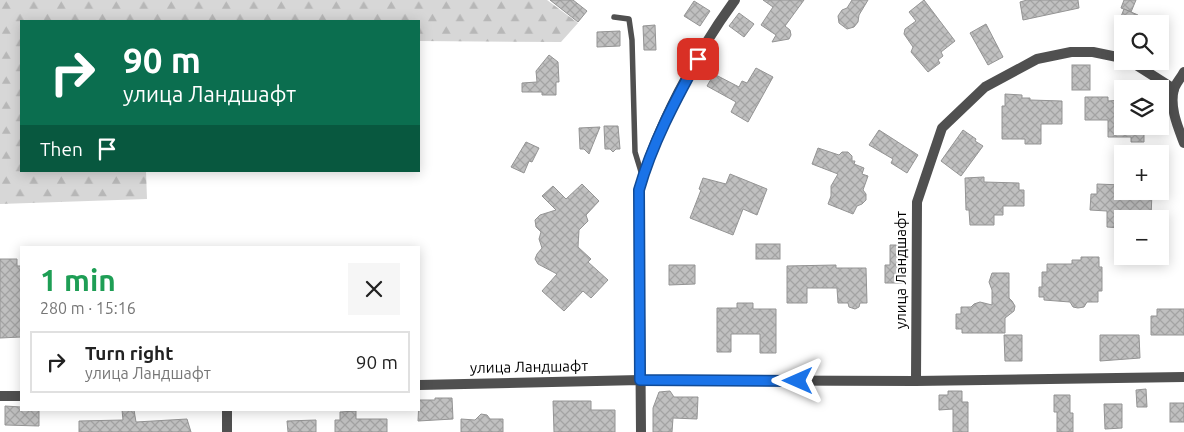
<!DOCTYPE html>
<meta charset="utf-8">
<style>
body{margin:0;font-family:Ubuntu,sans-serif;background:#f6f6f6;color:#222;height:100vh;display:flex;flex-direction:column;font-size:19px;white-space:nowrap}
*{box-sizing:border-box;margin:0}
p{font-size:16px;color:#767676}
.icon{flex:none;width:28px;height:28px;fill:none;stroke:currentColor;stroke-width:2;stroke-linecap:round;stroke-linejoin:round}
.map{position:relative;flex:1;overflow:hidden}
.details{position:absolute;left:20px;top:246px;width:400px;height:165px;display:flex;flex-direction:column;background:#fff;border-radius:0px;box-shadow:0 2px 12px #0003}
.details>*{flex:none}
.banner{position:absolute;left:20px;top:20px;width:400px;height:152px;border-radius:0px;box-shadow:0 2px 12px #0003;background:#0b6e4f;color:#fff;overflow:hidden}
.buttons{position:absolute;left:1114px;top:15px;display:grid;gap:10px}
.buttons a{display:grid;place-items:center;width:55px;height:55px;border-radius:0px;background:#fff;box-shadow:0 2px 12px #0003;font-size:25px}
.pin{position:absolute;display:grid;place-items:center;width:42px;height:42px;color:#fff;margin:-21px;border-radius:10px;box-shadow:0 2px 8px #0006}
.me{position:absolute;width:55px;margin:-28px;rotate:270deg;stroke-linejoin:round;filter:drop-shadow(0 0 4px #0008)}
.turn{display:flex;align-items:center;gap:18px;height:105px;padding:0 20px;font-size:22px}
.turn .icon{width:65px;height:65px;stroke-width:2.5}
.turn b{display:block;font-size:35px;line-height:42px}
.then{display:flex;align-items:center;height:48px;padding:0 20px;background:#0003;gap:10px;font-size:19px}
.round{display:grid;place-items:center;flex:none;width:52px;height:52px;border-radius:0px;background:#f6f6f6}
.headline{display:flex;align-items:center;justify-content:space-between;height:85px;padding:0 20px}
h1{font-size:30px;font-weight:700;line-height:38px;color:#1e9e55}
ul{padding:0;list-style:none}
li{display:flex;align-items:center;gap:15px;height:62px;margin:0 10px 8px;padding:0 10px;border:2px solid #e0e0e0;border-radius:0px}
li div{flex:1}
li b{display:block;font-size:19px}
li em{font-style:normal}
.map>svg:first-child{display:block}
.forest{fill:url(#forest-firs)}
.building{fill:url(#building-cross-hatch);stroke:#949494}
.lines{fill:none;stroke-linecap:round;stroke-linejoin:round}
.service{stroke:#505050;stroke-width:5.5}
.minor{stroke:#505050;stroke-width:10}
.route-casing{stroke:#114b97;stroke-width:12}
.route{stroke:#1a73e8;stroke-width:9}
.labels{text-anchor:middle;stroke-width:4;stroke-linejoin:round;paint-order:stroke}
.street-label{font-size:15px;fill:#000;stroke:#fff}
</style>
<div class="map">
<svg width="1184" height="432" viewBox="0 0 1184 432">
<defs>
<pattern id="forest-firs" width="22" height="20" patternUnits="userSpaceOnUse" patternTransform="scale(1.25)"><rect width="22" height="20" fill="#d7d7d7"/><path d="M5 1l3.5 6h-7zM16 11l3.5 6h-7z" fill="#b7b7b7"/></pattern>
<pattern id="building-cross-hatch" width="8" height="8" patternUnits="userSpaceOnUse" patternTransform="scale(1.25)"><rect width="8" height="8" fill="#c0c0c0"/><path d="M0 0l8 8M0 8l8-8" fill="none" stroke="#a3a3a3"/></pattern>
</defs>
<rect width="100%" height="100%" fill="#fff"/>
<polygon class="forest" points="0,0 547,0 578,23 561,42 419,41 419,21 21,21 21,171 146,171 147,199 0,204"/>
<g class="building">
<polygon points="550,0 573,0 587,11 578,22"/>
<polygon points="763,0 804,0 785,26 790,30 791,35 789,39 772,42 776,35 761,25 773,7"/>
<polygon points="852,0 868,0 859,15 858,22 854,27 847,29 839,23 838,16 842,10 847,8"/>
<polygon points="924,0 955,41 941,52 943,56 938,60 940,63 928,72 911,52 913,47 904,34 905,29 916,21 909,12"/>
<polygon points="1027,0 1078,0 1079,8 1023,20 1020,2"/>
<polygon points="1124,0 1136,0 1131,12 1121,8"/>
<polygon points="694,1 710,11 700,26 684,16"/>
<polygon points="1124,9 1138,15 1135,24 1118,24"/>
<polygon points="739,13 754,24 744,37 729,26"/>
<polygon points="986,24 1003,57 988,65 970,33"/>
<polygon points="655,25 656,50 644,50 643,26"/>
<polygon points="620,31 620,46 597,47 597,32"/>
<polygon points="549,55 558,62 559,82 556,82 556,95 542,95 542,92 522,92 522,83 537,82 536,71"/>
<rect x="1072" y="65" width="18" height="25"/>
<polygon points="756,68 773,77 748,122 731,112 736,102 707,86 714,74 739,87 742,81 747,83"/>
<polygon points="1005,94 1022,95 1022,98 1030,98 1030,100 1062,101 1062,124 1041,124 1041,144 1025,144 1025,139 1002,139 1002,106 1005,106"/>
<polygon points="1085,97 1108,97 1108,101 1122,100 1122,126 1144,126 1144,142 1131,142 1131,137 1108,137 1108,120 1085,120"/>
<polygon points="604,126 618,126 620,149 616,149 613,152 610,149 605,149"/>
<polygon points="600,127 589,154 584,149 580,149 579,128"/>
<polygon points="879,130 918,155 907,173 891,163 893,159 869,145"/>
<polygon points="963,130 976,139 975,141 983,146 961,176 941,161"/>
<polygon points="526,142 539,148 532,162 529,161 524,173 511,167"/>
<polygon points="818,148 839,155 842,152 848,152 852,156 852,161 855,161 854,164 864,168 862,174 868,176 863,190 866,194 866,200 862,204 857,206 853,214 828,204 831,196 831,186 838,174 812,164"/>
<polygon points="730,174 767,189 757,215 743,209 733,235 690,218 701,190 699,189 703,178 726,184"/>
<polygon points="984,177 984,182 1019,183 1019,190 1024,190 1024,206 1003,206 1003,215 994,215 994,225 970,225 969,210 966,210 965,178"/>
<polygon points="582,184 599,201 586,215 588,221 579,230 578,247 591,259 588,262 608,280 591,298 583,291 564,311 542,291 557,274 538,264 535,259 537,254 542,248 539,239 541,232 536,227 535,220 540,215 556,210 542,196 553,186 566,199"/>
<polygon points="1097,184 1122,185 1122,191 1152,191 1151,219 1122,219 1122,228 1107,227 1107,211 1090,210 1091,194 1097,194"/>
<rect x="756" y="244" width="24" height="15"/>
<polygon points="890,245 901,245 903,283 885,283 885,265 890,265"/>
<polygon points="1081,257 1099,257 1099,267 1102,267 1102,291 1098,291 1098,302 1087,302 1084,307 1078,308 1073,307 1070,302 1044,300 1044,297 1039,297 1039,287 1042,287 1042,272 1047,272 1047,264 1072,264 1072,260 1081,260"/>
<polygon points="0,259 17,259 17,266 21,266 21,337 0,338"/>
<polygon points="669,265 695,265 695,284 669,285"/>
<polygon points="836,265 836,268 866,268 867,303 860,303 859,307 855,309 849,307 848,303 838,303 837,288 807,288 807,303 787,303 787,266"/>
<polygon points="992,273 1009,273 1009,298 1012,301 1015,306 1014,311 1005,318 1005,333 962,333 962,329 956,329 956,314 961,314 961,307 971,307 974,304 980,302 992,305 992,290 989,282"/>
<polygon points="737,303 753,303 753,309 776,309 776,353 760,353 760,334 731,334 731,352 717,352 717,308 737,308"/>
<polygon points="1157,309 1184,309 1184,335 1151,335 1151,316 1157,316"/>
<polygon points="1004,335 1022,335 1022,361 1005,361"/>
<polygon points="1100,335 1139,335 1140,358 1100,361"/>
<polygon points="1146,389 1147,407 1137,407 1136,390"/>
<polygon points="670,391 674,397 698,397 697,419 673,418 672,432 653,432 653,408 659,392"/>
<polygon points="948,391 962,391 962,402 968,402 968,432 953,432 953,409 939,410 939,395 948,395"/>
<polygon points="1054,395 1070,395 1070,413 1073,413 1073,432 1057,432 1057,412 1054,412"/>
<polygon points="435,398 452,398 453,419 418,421 419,400 435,400"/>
<polygon points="553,401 591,401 591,410 615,410 615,432 554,432"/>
<rect x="1170" y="403" width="14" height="19"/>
<polygon points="1104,404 1122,404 1122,428 1105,429"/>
<polygon points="5,406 21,407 21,410 39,410 39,426 5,425"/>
<polygon points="122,410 134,410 136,422 187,419 191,432 79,432 79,421 123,420"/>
<polygon points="356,411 356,419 387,419 387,432 335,432 335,420 340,420 340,412"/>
<polygon points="481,414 487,415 490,419 503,419 503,432 461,432 461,419 475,420"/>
<polygon points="316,420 316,432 288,432 287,421"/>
</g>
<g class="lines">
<polyline class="service" points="614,17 629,19 632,40 635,152 642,175"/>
<g class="minor">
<polyline points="1130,61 1174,89"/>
<path d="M1184 72C1181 78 1176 83 1174 89 1169 107 1178 127 1184 143"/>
<polyline points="916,381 917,202 942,128 985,87 1037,59 1071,52 1093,52 1122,58"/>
<polyline points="419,385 640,380 916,381 1184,377"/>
<polyline points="0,396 21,396"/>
<polyline points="227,432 227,410"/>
<path d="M641 432 639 190C656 128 696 53 735 0"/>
</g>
</g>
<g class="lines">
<g class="route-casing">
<path id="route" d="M698 59C675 101 652 144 639 190L640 380 798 381"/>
</g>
<use href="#route" class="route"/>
</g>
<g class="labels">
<g class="street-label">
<text transform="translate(901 270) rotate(-90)" y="5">улица Ландшафт</text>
<text transform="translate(529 367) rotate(-1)" y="5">улица Ландшафт</text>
</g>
</g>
</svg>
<div class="buttons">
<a><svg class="icon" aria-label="search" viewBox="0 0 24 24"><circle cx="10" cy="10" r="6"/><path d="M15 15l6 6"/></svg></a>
<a><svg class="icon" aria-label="layers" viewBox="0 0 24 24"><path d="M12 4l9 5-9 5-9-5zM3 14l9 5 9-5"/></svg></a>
<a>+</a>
<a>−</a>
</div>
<div class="pin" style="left:698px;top:59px;background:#d93025"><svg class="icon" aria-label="arrive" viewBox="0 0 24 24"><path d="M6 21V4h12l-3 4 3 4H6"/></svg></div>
<svg class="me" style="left:798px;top:381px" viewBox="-20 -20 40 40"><path d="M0-17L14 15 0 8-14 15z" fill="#1a73e8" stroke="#fff" stroke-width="4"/></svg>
<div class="banner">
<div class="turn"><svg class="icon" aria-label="right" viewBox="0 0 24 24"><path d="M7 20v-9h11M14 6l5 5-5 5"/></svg><div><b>90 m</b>улица Ландшафт</div></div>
<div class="then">Then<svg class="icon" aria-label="arrive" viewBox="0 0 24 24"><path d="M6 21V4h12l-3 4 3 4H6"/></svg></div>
</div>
<section class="details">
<div class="headline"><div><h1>1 min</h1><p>280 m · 15:16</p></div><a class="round"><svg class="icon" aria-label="close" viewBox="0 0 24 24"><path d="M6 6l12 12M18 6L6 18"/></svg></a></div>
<ul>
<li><svg class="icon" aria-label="right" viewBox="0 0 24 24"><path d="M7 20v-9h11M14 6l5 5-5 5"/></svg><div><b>Turn right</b><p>улица Ландшафт</p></div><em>90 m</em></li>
</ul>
</section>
</div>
